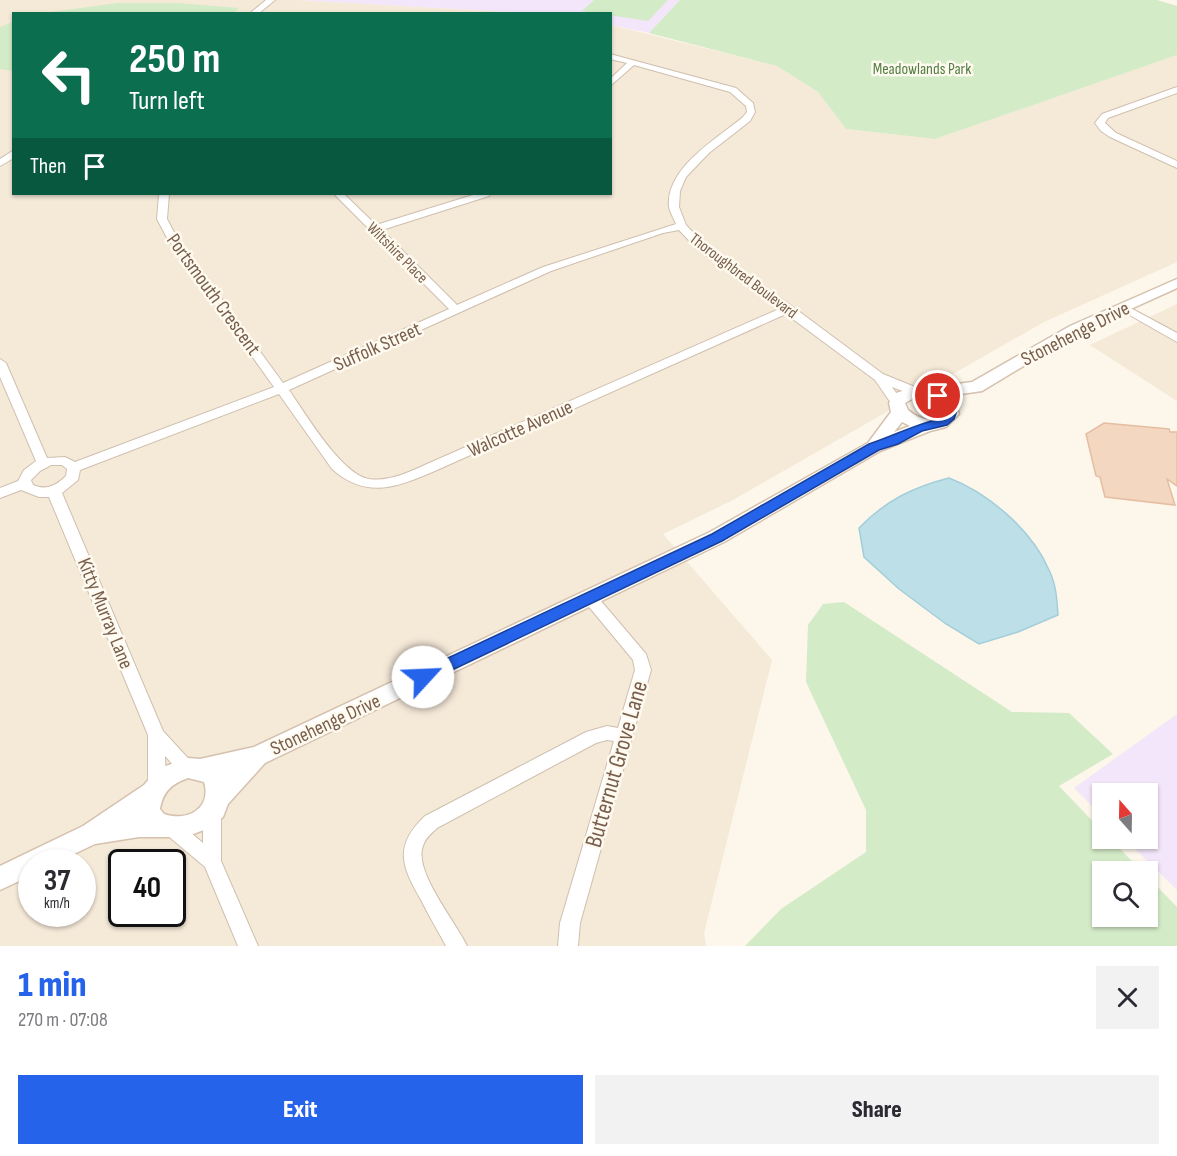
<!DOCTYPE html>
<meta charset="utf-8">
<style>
body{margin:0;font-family:"Sofia Sans Condensed",sans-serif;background:#f2f2f3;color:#2b2b33;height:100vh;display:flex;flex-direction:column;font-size:22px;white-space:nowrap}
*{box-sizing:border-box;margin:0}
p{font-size:20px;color:#7c7c81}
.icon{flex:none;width:33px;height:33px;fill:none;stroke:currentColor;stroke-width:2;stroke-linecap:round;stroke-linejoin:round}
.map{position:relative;height:946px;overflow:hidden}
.drawer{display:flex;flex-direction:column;background:#fff;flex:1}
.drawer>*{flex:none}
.banner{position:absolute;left:12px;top:12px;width:600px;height:183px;border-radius:0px;box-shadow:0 2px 4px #0004;background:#0b6e4f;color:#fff;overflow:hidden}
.needle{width:39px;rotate:340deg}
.tools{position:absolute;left:1092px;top:783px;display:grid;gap:12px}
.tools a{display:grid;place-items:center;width:66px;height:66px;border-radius:0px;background:#fff;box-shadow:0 2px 4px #0004;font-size:30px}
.speed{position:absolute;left:18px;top:849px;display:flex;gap:12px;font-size:30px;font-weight:700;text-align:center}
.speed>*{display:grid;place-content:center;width:78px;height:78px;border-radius:50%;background:#fff;box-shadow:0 2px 4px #0004;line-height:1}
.speed small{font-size:15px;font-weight:400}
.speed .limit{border:3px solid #111;border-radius:9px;background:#fff;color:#111}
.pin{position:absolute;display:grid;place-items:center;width:51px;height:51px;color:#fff;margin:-26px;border:3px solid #fff;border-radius:50%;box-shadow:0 2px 6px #0007}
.me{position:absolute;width:66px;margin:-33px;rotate:65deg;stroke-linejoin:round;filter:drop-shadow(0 0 4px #0008)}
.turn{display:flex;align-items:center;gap:21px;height:126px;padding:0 18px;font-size:27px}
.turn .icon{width:78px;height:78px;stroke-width:2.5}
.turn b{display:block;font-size:42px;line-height:51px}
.then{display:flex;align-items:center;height:57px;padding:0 18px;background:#0003;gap:12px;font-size:22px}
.round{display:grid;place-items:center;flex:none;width:63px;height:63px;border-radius:0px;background:#f2f2f3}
.overview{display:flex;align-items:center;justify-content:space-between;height:102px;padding:0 18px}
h1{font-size:36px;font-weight:800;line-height:45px;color:#2563eb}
.action{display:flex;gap:12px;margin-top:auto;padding:12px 18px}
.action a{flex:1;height:69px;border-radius:0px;background:#2563eb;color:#fff;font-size:24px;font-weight:800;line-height:69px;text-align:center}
.action a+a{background:#f2f2f3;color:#2b2b33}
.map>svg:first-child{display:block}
.residential{fill:#f5e9d8;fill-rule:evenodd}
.education{fill:#f3e6fa}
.green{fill:#d4ebc7}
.water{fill:#bddfe7;stroke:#a3ced9;stroke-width:1.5}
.building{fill:#f3d7c1;stroke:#e5bea1;stroke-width:1.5}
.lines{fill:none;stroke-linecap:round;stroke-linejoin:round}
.street-casing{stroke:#cfbfae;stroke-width:2}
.secondary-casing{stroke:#d5c1ae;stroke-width:3}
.street{fill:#fff;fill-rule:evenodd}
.secondary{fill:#fff;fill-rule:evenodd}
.route{fill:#2563eb;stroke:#184099;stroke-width:1.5}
.labels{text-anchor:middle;stroke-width:5;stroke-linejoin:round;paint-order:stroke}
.far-park-label{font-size:16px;fill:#527e43;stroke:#fffaf0}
.far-street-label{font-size:16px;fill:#785e4c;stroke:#fffaf0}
.street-label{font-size:20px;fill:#785e4c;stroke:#fffaf0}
.near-street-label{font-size:24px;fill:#785e4c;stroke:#fffaf0}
</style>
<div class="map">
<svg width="1177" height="946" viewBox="0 0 1177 946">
<rect width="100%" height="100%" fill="#fdf6ea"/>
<g class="residential">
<path d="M0 0H296L529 13 14 14V194H610L611 25 777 66 818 92 846 129 935 139 1177 55V262L1044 322 731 501 663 534 772 660 704 933 706 946H0ZM32 862H82V914H32ZM122 862H172V914H122Z"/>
<polygon points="1177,304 1177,401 1090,345"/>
</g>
<g class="education">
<polygon points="296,0 680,0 649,33 611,25 610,14 529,13"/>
<polygon points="1177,714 1177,890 1125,839 1148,838 1148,794 1102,794 1102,816 1074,788"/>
</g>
<g class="green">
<polygon points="594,0 668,0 648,21 582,11"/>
<polygon points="680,0 1157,0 1177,6 1177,55 935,139 846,129 818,92 777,66 649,33"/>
<polygon points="118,3 179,3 239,8 232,14 43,13"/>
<polygon points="13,22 13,71 0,69 0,27"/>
<polygon points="844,602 1012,712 1069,713 1113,754 1059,786 1102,831 1102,838 1110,839 1142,871 1102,872 1102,916 1148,916 1148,877 1177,907 1177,946 745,946 781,909 866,852 866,810 806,682 808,625 823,604"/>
</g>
<path class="water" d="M949 478C988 493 1032 530 1049 570 1056 584 1057 599 1058 615L1018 632 979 644 946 624 899 589 864 557 859 528C885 501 913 487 949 478Z"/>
<polygon class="building" points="1104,423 1169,429 1170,432 1177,432 1177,486 1167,479 1175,505 1105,497 1100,477 1096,476 1086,434"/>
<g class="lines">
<g class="street-casing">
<g id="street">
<polygon points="266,0 275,0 258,14 249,14"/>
<path d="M610 54 736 88 753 103 755 112 750 121 709 153 686 177 680 191 679 207 686 225 704 244 793 307 883 374 920 389 922 392 916 396 892 387 903 403 901 406H893L875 380 786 314 437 470C398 487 367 500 332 469L279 394 80 470 78 480 62 493 163 731 197 768 194 773C181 778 173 764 165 756L166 785 163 790 157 793 151 790 148 785V735L49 497H39L21 490 0 498V488L18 481 24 470 36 461 0 377V359L6 363 47 458 65 457 75 462 274 387 166 236 157 219 159 194H169L167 219 176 236 283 383 449 309 334 194H344L376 225 476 194H490L489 196 382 230 457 305 543 267 676 224C674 219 670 212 669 207 665 168 718 138 743 117L747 112 746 106 730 92 634 65 610 86V79L627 63 610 59ZM679 230 696 248 779 309 427 464C409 472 389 482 369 479 341 474 305 413 289 390L551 271 663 233ZM51 465H62L67 469 66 476C57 485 46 491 33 485L31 480 40 471Z"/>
<polygon points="1177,87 1177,93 1108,118 1105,123 1116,133 1177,161 1177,168 1110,137 1101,131 1095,123 1102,114"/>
<polygon points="14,150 14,158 0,166 0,159"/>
<polygon points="1123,304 1177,333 1177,342 1119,309 1119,305"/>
<path d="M590 592 595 594 646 654 651 670 580 923 578 946H558L560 923 614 741 607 740 596 743 437 828C432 833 425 838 423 846 413 871 456 922 467 946H446C438 931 429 916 421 900 402 867 393 846 425 816L586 732 607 726 618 728 635 670 633 660 585 602 582 598 585 594Z"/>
<polygon points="212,803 218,805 221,811 221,861 258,946 238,946 205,867 167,835 164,829 167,823 173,821 179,823 203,843 203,811 206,805"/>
</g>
</g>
<g class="secondary-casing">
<path id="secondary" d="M1177 279V288L1080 332 982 391 948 396 956 405 959 414 946 427 930 431 880 451 724 542 265 763 228 804 223 817 211 827 186 837H139L95 844 57 862H32V875L0 890V866L83 826 144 785 154 773 163 767 188 758 200 759 254 747 710 532 868 443 891 412 889 403 896 393 912 388H928L972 382 1070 326ZM923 397 939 405 942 413C931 424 919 419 908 410L905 403 914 398ZM902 422 910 426 894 432ZM188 778 204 782C212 809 187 822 164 814L160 809C163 792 171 784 188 778Z"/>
</g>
<use href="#street" class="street"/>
<use href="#secondary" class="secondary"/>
</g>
<path class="route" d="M938 392 949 397 957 410 954 419 947 425 922 431 898 444 879 450 722 541 429 681 423 683 418 681 415 677 418 672 712 534 869 444C893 436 914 425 939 419L944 410 931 396Z"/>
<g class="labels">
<g class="far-park-label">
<text x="922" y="74">Meadowlands Park</text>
</g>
<g class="far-street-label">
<text transform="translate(398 252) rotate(45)" y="6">Wiltshire Place</text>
<text transform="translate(744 275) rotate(37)" y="6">Thoroughbred Boulevard</text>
</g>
<g class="street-label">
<text transform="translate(214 294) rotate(54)" y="7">Portsmouth Crescent</text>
<text transform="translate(1075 333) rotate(-27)" y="7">Stonehenge Drive</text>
<text transform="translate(377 346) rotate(-24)" y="7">Suffolk Street</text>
<text transform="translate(520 428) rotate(-24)" y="7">Walcotte Avenue</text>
<text transform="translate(106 613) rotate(68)" y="7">Kitty Murray Lane</text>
<text transform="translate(325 724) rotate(-25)" y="7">Stonehenge Drive</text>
</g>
<g class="near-street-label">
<text transform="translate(616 764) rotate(-74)" y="8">Butternut Grove Lane</text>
</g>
</g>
</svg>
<div class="tools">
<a><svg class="needle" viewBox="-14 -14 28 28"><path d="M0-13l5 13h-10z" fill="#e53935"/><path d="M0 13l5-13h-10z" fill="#7c7c81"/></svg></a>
<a><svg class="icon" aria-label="search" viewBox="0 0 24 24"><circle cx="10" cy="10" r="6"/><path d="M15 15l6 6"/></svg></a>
</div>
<div class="speed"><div>37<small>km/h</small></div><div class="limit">40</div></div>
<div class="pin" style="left:938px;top:396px;background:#d93025"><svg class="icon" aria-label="arrive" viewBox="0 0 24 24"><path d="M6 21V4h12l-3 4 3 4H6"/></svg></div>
<svg class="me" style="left:423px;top:677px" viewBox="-20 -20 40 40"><circle r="19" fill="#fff"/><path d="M0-13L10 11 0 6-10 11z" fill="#2563eb"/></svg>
<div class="banner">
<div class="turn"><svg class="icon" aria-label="left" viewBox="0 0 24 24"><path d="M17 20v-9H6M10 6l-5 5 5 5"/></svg><div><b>250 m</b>Turn left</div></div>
<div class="then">Then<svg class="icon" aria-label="arrive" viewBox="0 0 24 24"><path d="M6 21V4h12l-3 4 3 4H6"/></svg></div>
</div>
</div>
<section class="drawer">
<div class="overview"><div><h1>1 min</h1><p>270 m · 07:08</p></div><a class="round"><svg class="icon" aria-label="close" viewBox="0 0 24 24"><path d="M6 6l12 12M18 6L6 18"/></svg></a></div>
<div class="action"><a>Exit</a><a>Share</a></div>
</section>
